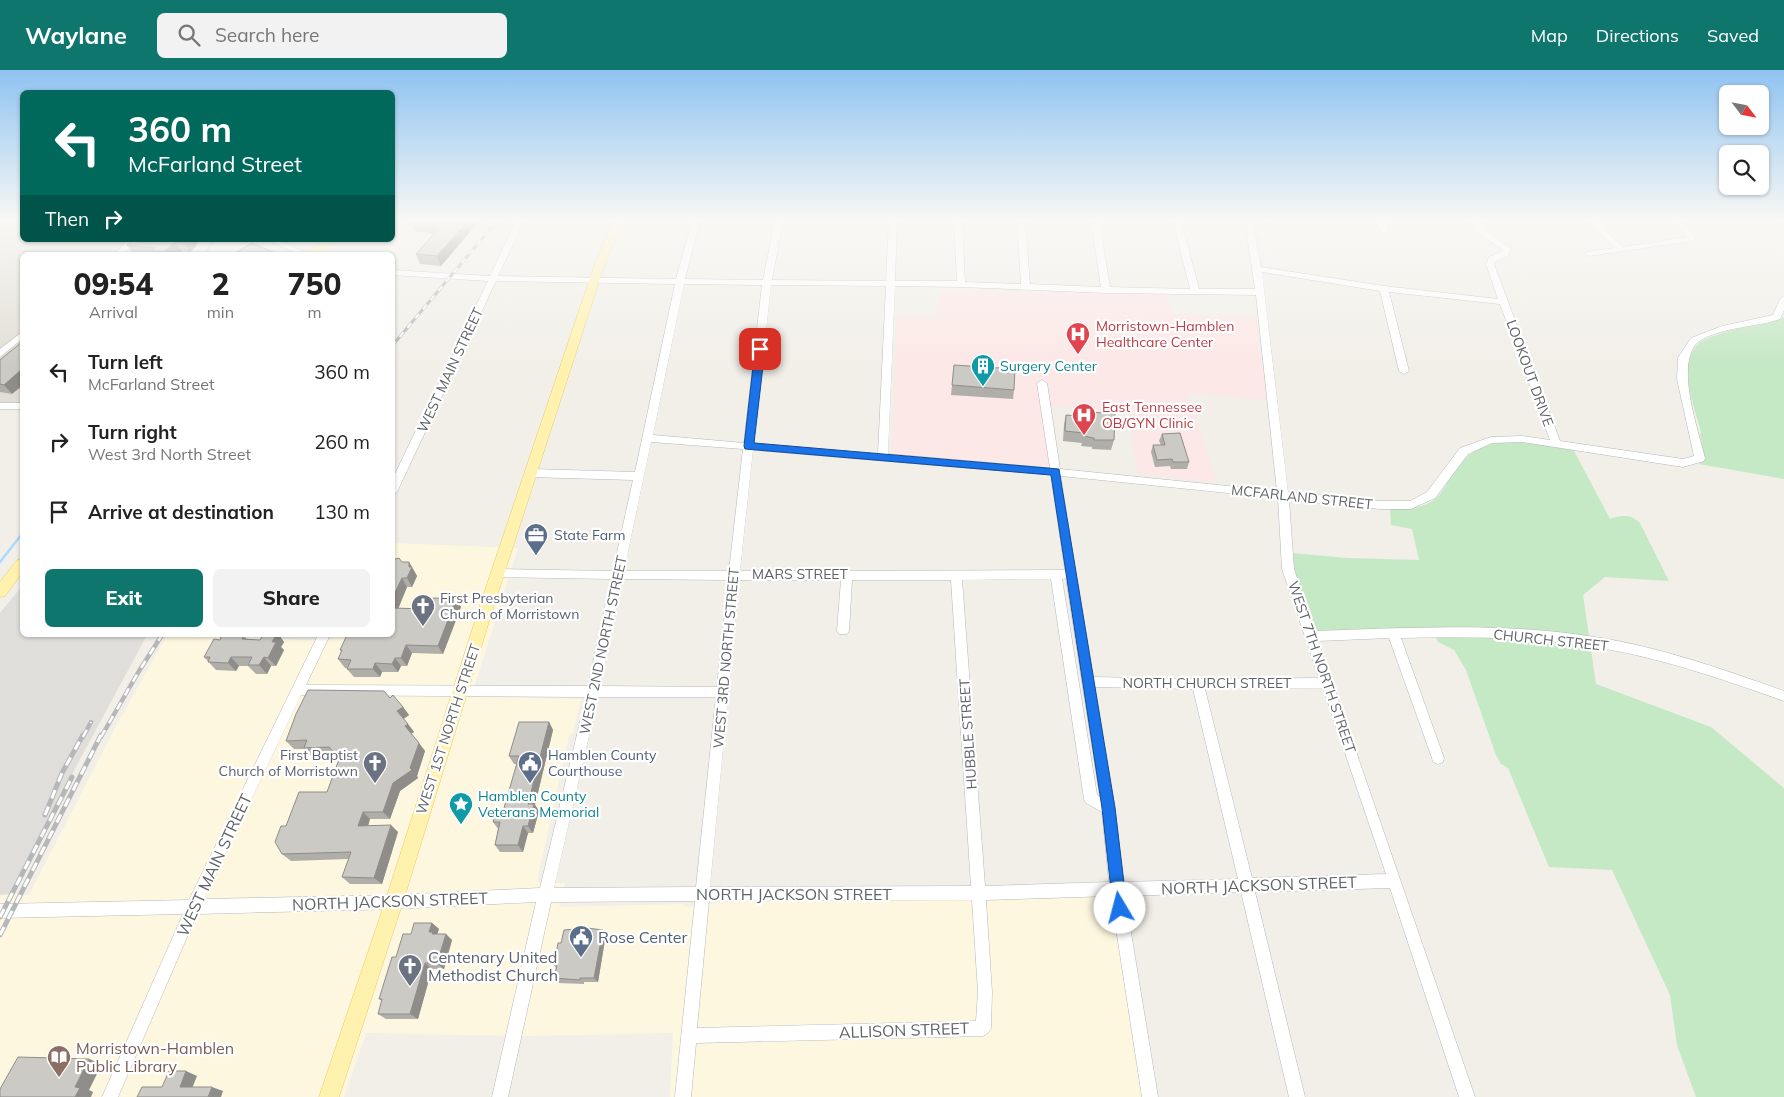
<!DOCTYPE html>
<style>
body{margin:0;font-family:Mulish,sans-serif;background:#f2f2f2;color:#222;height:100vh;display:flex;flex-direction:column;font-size:19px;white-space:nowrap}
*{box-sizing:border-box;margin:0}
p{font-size:16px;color:#767676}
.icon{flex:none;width:28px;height:28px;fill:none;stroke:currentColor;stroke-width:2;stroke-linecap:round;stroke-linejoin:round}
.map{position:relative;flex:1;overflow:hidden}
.details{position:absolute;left:20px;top:182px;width:375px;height:385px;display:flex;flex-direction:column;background:#fff;border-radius:8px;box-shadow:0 1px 4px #0004}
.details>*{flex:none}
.guide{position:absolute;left:20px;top:20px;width:375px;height:152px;border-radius:8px;box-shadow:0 1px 4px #0004;background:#00695c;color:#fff;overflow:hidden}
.needle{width:32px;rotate:122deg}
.tools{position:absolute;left:1719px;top:15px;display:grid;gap:10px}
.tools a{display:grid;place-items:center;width:50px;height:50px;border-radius:8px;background:#fff;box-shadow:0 1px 4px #0004;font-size:25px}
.pin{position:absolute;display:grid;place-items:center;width:42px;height:42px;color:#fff;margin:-21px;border-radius:10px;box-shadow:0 2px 8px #0006}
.me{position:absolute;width:55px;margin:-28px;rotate:352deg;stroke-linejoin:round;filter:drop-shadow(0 0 4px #0008)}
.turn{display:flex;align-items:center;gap:18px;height:105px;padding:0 25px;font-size:22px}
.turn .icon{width:65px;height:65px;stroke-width:2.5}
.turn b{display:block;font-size:35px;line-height:42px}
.then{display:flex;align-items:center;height:48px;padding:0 25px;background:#0003;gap:10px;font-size:19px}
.eta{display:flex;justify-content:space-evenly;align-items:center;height:85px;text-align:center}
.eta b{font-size:30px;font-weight:800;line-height:35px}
.cta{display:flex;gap:10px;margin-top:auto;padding:10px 25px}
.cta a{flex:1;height:58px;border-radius:8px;background:#0f766e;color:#fff;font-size:20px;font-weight:800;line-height:58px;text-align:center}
.cta a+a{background:#f2f2f2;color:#222}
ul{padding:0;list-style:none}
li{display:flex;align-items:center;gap:15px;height:70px;padding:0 25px}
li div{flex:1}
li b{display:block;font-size:19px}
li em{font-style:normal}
header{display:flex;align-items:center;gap:30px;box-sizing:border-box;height:70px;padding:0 25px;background:#0f766e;color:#fff}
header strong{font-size:24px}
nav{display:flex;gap:28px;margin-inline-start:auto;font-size:18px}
.search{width:350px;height:45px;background:#f2f2f2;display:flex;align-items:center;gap:12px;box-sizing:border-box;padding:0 18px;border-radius:8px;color:#767676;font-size:19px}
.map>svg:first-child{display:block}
.commercial{fill:#fef7e0}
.industrial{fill:#e0deda}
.education{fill:#e1ded6}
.medical{fill:#fce8e6}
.green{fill:#c5e8c5}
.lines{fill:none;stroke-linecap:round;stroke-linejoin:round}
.stream-far1{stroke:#aadaff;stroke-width:2}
.stream{stroke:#aadaff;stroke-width:2.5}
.minor-casing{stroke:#b5b8bc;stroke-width:1}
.major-casing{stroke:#f2c960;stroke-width:1}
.minor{fill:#fff;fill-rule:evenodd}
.major{fill:#fff2af;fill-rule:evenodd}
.rail-far2-casing{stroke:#b6b7b8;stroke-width:3}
.rail-far1-casing{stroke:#b6b7b8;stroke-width:4.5}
.rail-casing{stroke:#b6b7b8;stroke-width:5}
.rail-far2{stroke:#fff;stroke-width:2;stroke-dasharray:6;stroke-linecap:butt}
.rail-far1{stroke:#fff;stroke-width:2.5;stroke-dasharray:8;stroke-linecap:butt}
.rail{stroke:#fff;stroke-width:3;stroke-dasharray:9;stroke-linecap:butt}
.wall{fill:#afaea9}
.shaded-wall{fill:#8f8d8a}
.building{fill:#cccac5;stroke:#8f8d8a}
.route{fill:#1a73e8;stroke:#114b97}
.labels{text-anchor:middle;stroke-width:4.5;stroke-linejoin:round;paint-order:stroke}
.health-label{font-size:14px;fill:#be3a42;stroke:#fff;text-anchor:start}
.culture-label{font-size:14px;fill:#0d838f;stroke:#fff;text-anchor:start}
.street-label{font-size:14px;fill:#5f6368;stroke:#fff}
.service-label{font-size:14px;fill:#4e5e75;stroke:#fff;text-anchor:start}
.worship-label{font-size:14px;fill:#5b616d;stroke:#fff;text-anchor:start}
.near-street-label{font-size:16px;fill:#5f6368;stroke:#fff}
.near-service-label{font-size:16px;fill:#4e5e75;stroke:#fff;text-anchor:start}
.near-worship-label{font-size:16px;fill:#5b616d;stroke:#fff;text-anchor:start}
.near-education-label{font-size:16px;fill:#785e54;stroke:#fff;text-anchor:start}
</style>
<header>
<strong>Waylane</strong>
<div class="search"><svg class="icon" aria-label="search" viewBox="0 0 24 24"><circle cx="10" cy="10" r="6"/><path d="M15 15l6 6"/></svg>Search here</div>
<nav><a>Map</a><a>Directions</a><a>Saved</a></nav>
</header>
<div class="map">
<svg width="1784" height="1027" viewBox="0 0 1784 1027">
<rect width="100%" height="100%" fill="#f1efe8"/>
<polygon class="commercial" points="393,473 518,478 471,627 581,629 573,663 569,666 537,811 539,813 565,813 559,837 682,834 687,837 718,833 916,828 1104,826 1110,827 1113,833 1143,1027 670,1027 673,963 526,966 366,963 344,1027 0,1027 0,825 29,825 115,658 167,565 308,570 332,569 334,565 392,565"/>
<polygon class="industrial" points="22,516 22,565 147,565 71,706 10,824 0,825 0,543"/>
<polygon class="education" points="0,151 22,151 22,170 133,170 118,185 22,185 22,336 0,336"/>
<polygon class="medical" points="939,220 1166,223 1172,244 1255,247 1267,330 1188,323 1217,413 1138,404 1127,342 1051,336 1060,397 892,384 897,244 936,248"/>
<g class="green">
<path d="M1784 247V409L1699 394 1704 384 1700 365 1701 363C1695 337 1676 295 1699 273 1704 268 1728 261 1735 259 1752 256 1769 255 1784 247Z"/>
<path d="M1509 371 1573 379 1610 449C1623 445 1630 444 1640 453L1669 511 1605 507 1583 525 1596 614 1711 657 1784 718V1027H1696L1677 975 1670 925 1612 800 1549 797 1508 698 1501 694 1496 685 1466 600 1454 580 1438 572 1431 559 1316 562 1294 500 1291 483 1348 488 1419 490 1412 459 1391 455 1390 439C1405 438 1418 439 1431 432 1439 427 1444 419 1448 411 1465 384 1477 375 1509 371Z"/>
</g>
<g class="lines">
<polyline class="stream-far1" points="204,185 214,170"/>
<polyline class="stream" points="0,492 22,464"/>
<g class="minor-casing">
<g id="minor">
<path d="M516 151H524L498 206 676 209 692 151H700L685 209 763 210 775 151H783L772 210 886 211 889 151H897L895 211H957L954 151H962L965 212 1021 214 1017 151H1025L1030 214 1101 217 1091 151H1099L1110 217 1190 219 1173 151H1181L1199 219H1255L1245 151H1253L1261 197 1384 216 1498 229 1486 194 1489 187 1501 182 1503 180 1478 163 1470 151H1478L1488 162 1511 179 1508 186 1496 191 1494 194 1560 371 1683 389 1694 386 1677 309 1678 288 1691 268 1722 256 1773 245 1780 229 1784 226V240L1780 249C1763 255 1745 256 1728 260 1720 262 1702 267 1696 274 1676 298 1698 359 1705 388L1704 391 1683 397 1522 372 1492 373 1468 384 1435 428 1411 439H1380L1289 430 1294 499 1315 561C1408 558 1502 552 1595 567 1660 577 1722 599 1784 621V631C1722 609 1659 587 1594 577 1530 567 1465 566 1401 568L1444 688 1443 692 1438 694 1433 692 1432 688 1389 568 1318 571 1475 1027H1459L1390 818 1255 822 1305 1027H1289L1241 822 1125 826 1158 1027H1142L1111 826 986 830 992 922 991 958 988 963 983 966 696 973 691 1027H675L695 831 551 832 508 1027H492L536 832 394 839 197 844 118 1027H102L183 844 0 848V834L189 830 318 565H330L306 615 588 616 611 509 498 507 494 506 492 503 494 500 498 499 613 501 633 410 531 407 526 403 531 399 635 402 675 214 496 211 397 422 392 426V410L488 211 392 205V200L490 206ZM1262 202 1380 221 1399 301 1404 304 1409 301 1389 222 1500 234 1550 370 1522 366 1491 367 1460 378 1427 422 1410 431H1380L1288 422ZM684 214 762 215 744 373 653 365ZM771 215 886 216 878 384 754 373ZM895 216 961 217 1106 223 1256 225 1277 421 1060 399 1047 313 1042 310 1037 313 1050 398 888 384ZM651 372 743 379 729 501H624ZM753 380 1051 405 1065 500 851 501 847 500 843 501H740ZM1061 406 1278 428 1282 499 1319 608 1198 609 1092 607ZM1066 508 1100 727 1097 725 1062 509ZM623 509 728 510 717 617 600 616ZM1051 509 1084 729 1086 733 1102 742 1109 812 985 816 962 510ZM739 510H841L837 561 839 564H847L849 561 852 510H951L971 816 710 817ZM1094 617 1193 619 1238 809 1123 812 1115 738ZM1323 618 1386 804 1252 808 1205 619ZM301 625 586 627 540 818 394 825 204 829ZM598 627H716L696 817 554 818ZM972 830 978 922 976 951 697 958 709 831Z"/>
<polygon points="1377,151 1385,151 1388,160 1387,162 1381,162"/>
<polygon points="1589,151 1597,151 1623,177 1687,167 1674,151 1682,151 1696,169 1692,171 1589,186 1585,184 1586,182 1615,178"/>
<polygon points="1777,151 1784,151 1784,154"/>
<polygon points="128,170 137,170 123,185 114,185"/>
<polygon points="267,170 278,170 312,185 301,185"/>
<polygon points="22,262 22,269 0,287 0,279"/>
<rect x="0" y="333" width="22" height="6"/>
</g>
</g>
<g class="major-casing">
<g id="major">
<polygon points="613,151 623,151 603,199 495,532 403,832 339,1027 319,1027 385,832 481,532 593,199"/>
<polygon points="325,170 337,170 316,185 304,185"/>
<polygon points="22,489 22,503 5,526 0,527 0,512 17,490"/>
</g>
</g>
<use href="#minor" class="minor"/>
<use href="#major" class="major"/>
<g class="rail-far2-casing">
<polyline id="rail-far2" points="392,276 497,151"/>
</g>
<g class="rail-far1-casing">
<g id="rail-far1">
<polyline points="83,667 91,652"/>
<polyline points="101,667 139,601 162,565"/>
</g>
</g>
<g class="rail-casing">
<g id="rail">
<polyline points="45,745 62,703 83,665"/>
<polyline points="0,847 72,707"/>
<polyline points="0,865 101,665"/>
</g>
</g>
<use href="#rail-far2" class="rail-far2"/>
<use href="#rail-far1" class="rail-far1"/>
<use href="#rail" class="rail"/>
</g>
<g class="wall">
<polygon points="410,151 479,151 441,196 420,194 416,184 434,164 414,161"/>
<polygon points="133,170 199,170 196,174 197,175 190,182 182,181 178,185 134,185 127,175"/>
<polygon points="0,290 12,324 0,322"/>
<polygon points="952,315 1014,320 1013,329 951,325"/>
<polygon points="1079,341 1114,370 1111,380 1092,379 1092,377 1081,376 1082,373 1063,371 1064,354 1066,345 1078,346"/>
<polygon points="1162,364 1189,392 1187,399 1171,399 1170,396 1155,397 1151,382 1153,375 1161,375 1159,371"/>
<polygon points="402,492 409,492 417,506 412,517 407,517 398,538 428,539 456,529 461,537 443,584 412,583 407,596 401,596 398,602 382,602 380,607 354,607 347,599 347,598 345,598 338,589 342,582 340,580"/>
<polygon points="263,565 279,565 284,572 281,577 284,580 276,596 271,596 267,604 256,604 248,596 239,596 236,601 216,600 204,587 220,570 244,566 247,569 260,570"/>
<polygon points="390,628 403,637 409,645 404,649 414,662 411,664 425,681 417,706 418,708 400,721 390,749 370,749 368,755 398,762 382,814 350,814 342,807 349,789 291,791 282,784 286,756 327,722 340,689 336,685 311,686 305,679 294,679 286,671"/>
<polygon points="549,652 553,660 535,735 539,741 533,763 528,763 523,782 500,782 495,775 498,759 493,752 502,742 504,738 517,694 514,694 509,686"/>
<polygon points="432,853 439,859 437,864 452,870 444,899 432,899 418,949 386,949 378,944 382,931 379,929 396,887 411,864"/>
<polygon points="603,860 606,864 598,912 584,912 584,914 558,913 554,908 556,898 554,895"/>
</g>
<g class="shaded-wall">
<polygon points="468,151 479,151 441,196 437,186"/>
<polygon points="186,170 199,170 196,174 197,175 190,182 184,173"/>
<polygon points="175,172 182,181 178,185 166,185 164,182"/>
<polygon points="22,299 22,316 12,324 4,315"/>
<polygon points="409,492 417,506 412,517 407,508 409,497"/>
<polygon points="402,508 407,517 395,547 392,544 392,529"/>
<polygon points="456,529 461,537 443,584 438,576"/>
<polygon points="276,565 279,565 284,572 281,577 284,580 276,596 268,588 272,572"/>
<polygon points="406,575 412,583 407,596 401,588"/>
<polygon points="231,587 239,596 236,601 228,593"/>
<polygon points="264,587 271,596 267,604 259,595"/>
<polygon points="395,588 401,596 398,602 392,594"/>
<polygon points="375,593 382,602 380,607 373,599"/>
<polygon points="403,637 409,645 403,649 397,641"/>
<polygon points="549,652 553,660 535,735 539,741 533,763 528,756 528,734"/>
<polygon points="408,654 414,662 411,664 405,656"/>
<polygon points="419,673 425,681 417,706 418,708 400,721 390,749 383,742 393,713 410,698"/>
<polygon points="363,742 370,749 366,763 358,756"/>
<polygon points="391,755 398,762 382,814 374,808"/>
<polygon points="523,756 528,763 523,782 518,775"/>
<polygon points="432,853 439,859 437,865 439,870 429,862"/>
<polygon points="603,860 606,864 598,912 594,908"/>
<polygon points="446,864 452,870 444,899 437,893"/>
<polygon points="425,893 432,899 418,949 410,944"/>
<polygon points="89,989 102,994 89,1020 93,1022 91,1027 75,1027 75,1017"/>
<polygon points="186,1001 197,1006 191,1021 180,1017"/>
<polygon points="212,1017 223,1021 221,1027 208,1027"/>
</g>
<g class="building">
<polygon points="410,151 468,151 437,186 416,184 441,156 410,152"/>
<polygon points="133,170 186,170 184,173 175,172 164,182 151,181 155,178 127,175"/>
<polygon points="252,173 278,184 276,185 239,185 235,183"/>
<polygon points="22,272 22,299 4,315 0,314 0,290"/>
<polygon points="954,295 1015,299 1014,320 952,315"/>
<polygon points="1079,341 1115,344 1114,370 1094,370 1094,368 1083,366 1084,363 1065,361 1066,345 1079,346"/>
<polygon points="1180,363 1189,392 1173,392 1172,389 1157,390 1153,375 1165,375 1162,364"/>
<polygon points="399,488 402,492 409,492 409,497 412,497 407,508 402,508 392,529 392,490"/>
<polygon points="433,528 456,529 438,576 406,575 401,588 395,588 392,594 375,593 373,599 347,599 351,590 338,589 342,580 340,580 347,565 392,565 392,538 428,539"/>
<polygon points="222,565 244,566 242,569 260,570 263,565 276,565 272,572 276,572 268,588 264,587 259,595 248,595 252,587 231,587 228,593 208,592 210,587 204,587 214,569 220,570"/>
<polygon points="308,620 384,621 390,628 393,625 403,637 397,641 408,654 405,656 419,673 410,698 412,700 393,713 383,742 363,742 358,756 391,755 374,808 342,807 351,782 282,784 275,772 281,756 286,756 299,722 327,722 341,684 335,684 329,677 304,678 307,670 286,671 296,644"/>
<polygon points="519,652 549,652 528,734 534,734 528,756 523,756 518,775 495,775 500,752 493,752 496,742 502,742 504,738 519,686 509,686"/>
<polygon points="414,853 432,853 429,862 433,862 432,864 446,864 437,893 425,893 410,944 378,944 382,929 379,929 392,887 396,887 403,864 411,864"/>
<polygon points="587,858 603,860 594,908 580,908 580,910 554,908 557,895 554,895 558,873 561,873 564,860"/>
<polygon points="18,987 89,989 75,1017 80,1018 75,1027 0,1027 0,1019"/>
<polygon points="169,1001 186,1001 180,1017 212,1017 208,1027 137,1027 142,1017 162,1017"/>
</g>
<linearGradient id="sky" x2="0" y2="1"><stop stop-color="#8fc3f1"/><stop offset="0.51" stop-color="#f9f8f5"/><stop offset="1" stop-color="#f9f8f5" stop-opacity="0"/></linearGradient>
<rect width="1784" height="295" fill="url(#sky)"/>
<polygon class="route" points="760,276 765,279 754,373 1059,399 1115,738 1127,838 1125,843 1120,845 1115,843 1113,838 1102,738 1051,405 745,379 744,376 755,279"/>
<defs>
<g id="hospital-pin" transform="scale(1.25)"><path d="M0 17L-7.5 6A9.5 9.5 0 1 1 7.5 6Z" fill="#e0444e" stroke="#fff"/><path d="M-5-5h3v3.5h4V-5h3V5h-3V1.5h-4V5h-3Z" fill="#fff"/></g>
<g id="building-pin" transform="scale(1.25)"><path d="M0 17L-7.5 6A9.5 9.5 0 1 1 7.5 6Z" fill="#0f9aa8" stroke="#fff"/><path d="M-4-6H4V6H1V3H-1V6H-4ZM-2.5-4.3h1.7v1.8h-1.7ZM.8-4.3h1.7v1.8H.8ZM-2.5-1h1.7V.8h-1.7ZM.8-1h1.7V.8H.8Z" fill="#fff"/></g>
<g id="office-pin" transform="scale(1.25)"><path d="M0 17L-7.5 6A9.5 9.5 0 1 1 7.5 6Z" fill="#5c6f8a" stroke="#fff"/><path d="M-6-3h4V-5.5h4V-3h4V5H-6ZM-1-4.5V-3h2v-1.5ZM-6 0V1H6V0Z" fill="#fff"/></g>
<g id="church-pin" transform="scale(1.25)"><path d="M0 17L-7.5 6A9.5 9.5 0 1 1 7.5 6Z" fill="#6b7280" stroke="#fff"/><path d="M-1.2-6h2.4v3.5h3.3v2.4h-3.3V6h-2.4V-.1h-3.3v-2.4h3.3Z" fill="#fff"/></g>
<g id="civic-pin" transform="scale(1.25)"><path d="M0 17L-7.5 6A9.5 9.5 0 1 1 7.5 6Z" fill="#5c6f8a" stroke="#fff"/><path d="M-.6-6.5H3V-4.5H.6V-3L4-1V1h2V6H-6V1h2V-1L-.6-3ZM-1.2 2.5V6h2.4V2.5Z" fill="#fff"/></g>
<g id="sight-pin" transform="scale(1.25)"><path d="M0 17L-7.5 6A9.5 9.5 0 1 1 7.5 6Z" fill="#0f9aa8" stroke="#fff"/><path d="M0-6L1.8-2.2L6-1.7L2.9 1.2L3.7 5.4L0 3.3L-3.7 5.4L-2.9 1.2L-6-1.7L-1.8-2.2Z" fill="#fff"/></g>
<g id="library-pin" transform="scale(1.25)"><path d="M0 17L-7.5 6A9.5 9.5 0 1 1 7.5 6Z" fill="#8d6e63" stroke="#fff"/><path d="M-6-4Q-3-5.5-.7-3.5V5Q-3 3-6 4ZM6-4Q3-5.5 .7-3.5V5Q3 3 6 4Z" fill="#fff"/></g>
</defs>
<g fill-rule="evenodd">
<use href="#hospital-pin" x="1078" y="264"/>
<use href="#building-pin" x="983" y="296"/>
<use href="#hospital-pin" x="1084" y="345"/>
<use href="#office-pin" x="536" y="465"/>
<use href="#church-pin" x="423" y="536"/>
<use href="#church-pin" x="375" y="693"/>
<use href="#civic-pin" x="530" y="693"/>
<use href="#sight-pin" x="461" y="734"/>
<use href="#civic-pin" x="581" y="867"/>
<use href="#church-pin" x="410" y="896"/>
<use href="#library-pin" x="59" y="987"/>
</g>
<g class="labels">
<g class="health-label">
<text x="1096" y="261">Morristown-Hamblen<tspan x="1096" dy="16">Healthcare Center</tspan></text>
<text x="1102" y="342">East Tennessee<tspan x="1102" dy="16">OB/GYN Clinic</tspan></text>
</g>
<g class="culture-label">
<text x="1000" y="301">Surgery Center</text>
<text x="478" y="731">Hamblen County<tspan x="478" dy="16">Veterans Memorial</tspan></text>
</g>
<g class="street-label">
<text transform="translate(450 300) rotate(-65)" y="5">WEST MAIN STREET</text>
<text transform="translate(1530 303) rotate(70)" y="5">LOOKOUT DRIVE</text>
<text transform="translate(1302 427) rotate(6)" y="5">MCFARLAND STREET</text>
<text x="800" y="509">MARS STREET</text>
<text transform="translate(1551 570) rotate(6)" y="5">CHURCH STREET</text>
<text transform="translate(603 575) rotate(-78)" y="5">WEST 2ND NORTH STREET</text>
<text transform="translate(726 588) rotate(-85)" y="5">WEST 3RD NORTH STREET</text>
<text transform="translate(1322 597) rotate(71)" y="5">WEST 7TH NORTH STREET</text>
<text x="1207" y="618">NORTH CHURCH STREET</text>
<text transform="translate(448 659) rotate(-72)" y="5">WEST 1ST NORTH STREET</text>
<text transform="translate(968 664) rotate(-94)" y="5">HUBBLE STREET</text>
</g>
<g class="service-label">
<text x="554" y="470">State Farm</text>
<text x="548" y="690">Hamblen County<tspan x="548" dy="16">Courthouse</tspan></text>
</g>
<g class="worship-label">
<text x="440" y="533">First Presbyterian<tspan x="440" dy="16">Church of Morristown</tspan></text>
<text x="358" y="690" text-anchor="end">First Baptist<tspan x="358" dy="16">Church of Morristown</tspan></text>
</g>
<g class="near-street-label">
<text transform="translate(214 795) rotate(-65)" y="6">WEST MAIN STREET</text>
<text transform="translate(1259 815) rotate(-2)" y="6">NORTH JACKSON STREET</text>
<text x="794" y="830">NORTH JACKSON STREET</text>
<text transform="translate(390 831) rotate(-2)" y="6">NORTH JACKSON STREET</text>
<text transform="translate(904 960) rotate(-2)" y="6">ALLISON STREET</text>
</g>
<g class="near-service-label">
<text x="598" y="873">Rose Center</text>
</g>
<g class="near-worship-label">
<text x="428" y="893">Centenary United<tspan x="428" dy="18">Methodist Church</tspan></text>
</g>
<g class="near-education-label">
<text x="76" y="984">Morristown-Hamblen<tspan x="76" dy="18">Public Library</tspan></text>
</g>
</g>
</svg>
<div class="tools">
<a><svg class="needle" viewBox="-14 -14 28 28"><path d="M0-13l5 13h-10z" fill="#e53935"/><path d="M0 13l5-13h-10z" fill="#767676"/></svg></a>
<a><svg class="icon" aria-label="search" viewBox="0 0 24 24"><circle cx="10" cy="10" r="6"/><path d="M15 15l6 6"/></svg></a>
</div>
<div class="pin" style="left:760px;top:279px;background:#d93025"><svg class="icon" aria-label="arrive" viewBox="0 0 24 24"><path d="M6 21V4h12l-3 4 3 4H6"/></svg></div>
<svg class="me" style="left:1120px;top:838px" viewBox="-20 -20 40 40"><circle r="19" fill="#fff"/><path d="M0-13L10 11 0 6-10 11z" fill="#1a73e8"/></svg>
<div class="guide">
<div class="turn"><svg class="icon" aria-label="left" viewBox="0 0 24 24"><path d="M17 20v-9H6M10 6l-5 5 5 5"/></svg><div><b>360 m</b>McFarland Street</div></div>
<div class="then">Then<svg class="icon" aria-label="right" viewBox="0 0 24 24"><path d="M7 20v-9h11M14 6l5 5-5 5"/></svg></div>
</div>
<section class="details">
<div class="eta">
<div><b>09:54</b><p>Arrival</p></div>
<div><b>2</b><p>min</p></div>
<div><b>750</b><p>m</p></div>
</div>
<ul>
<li><svg class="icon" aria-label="left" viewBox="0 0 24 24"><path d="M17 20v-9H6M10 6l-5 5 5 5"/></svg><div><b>Turn left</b><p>McFarland Street</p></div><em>360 m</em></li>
<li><svg class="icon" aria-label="right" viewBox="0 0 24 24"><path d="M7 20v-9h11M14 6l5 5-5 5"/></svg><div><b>Turn right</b><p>West 3rd North Street</p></div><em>260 m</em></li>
<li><svg class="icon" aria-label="arrive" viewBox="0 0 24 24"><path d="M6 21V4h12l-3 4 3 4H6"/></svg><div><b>Arrive at destination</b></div><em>130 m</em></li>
</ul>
<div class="cta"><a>Exit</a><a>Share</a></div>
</section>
</div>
